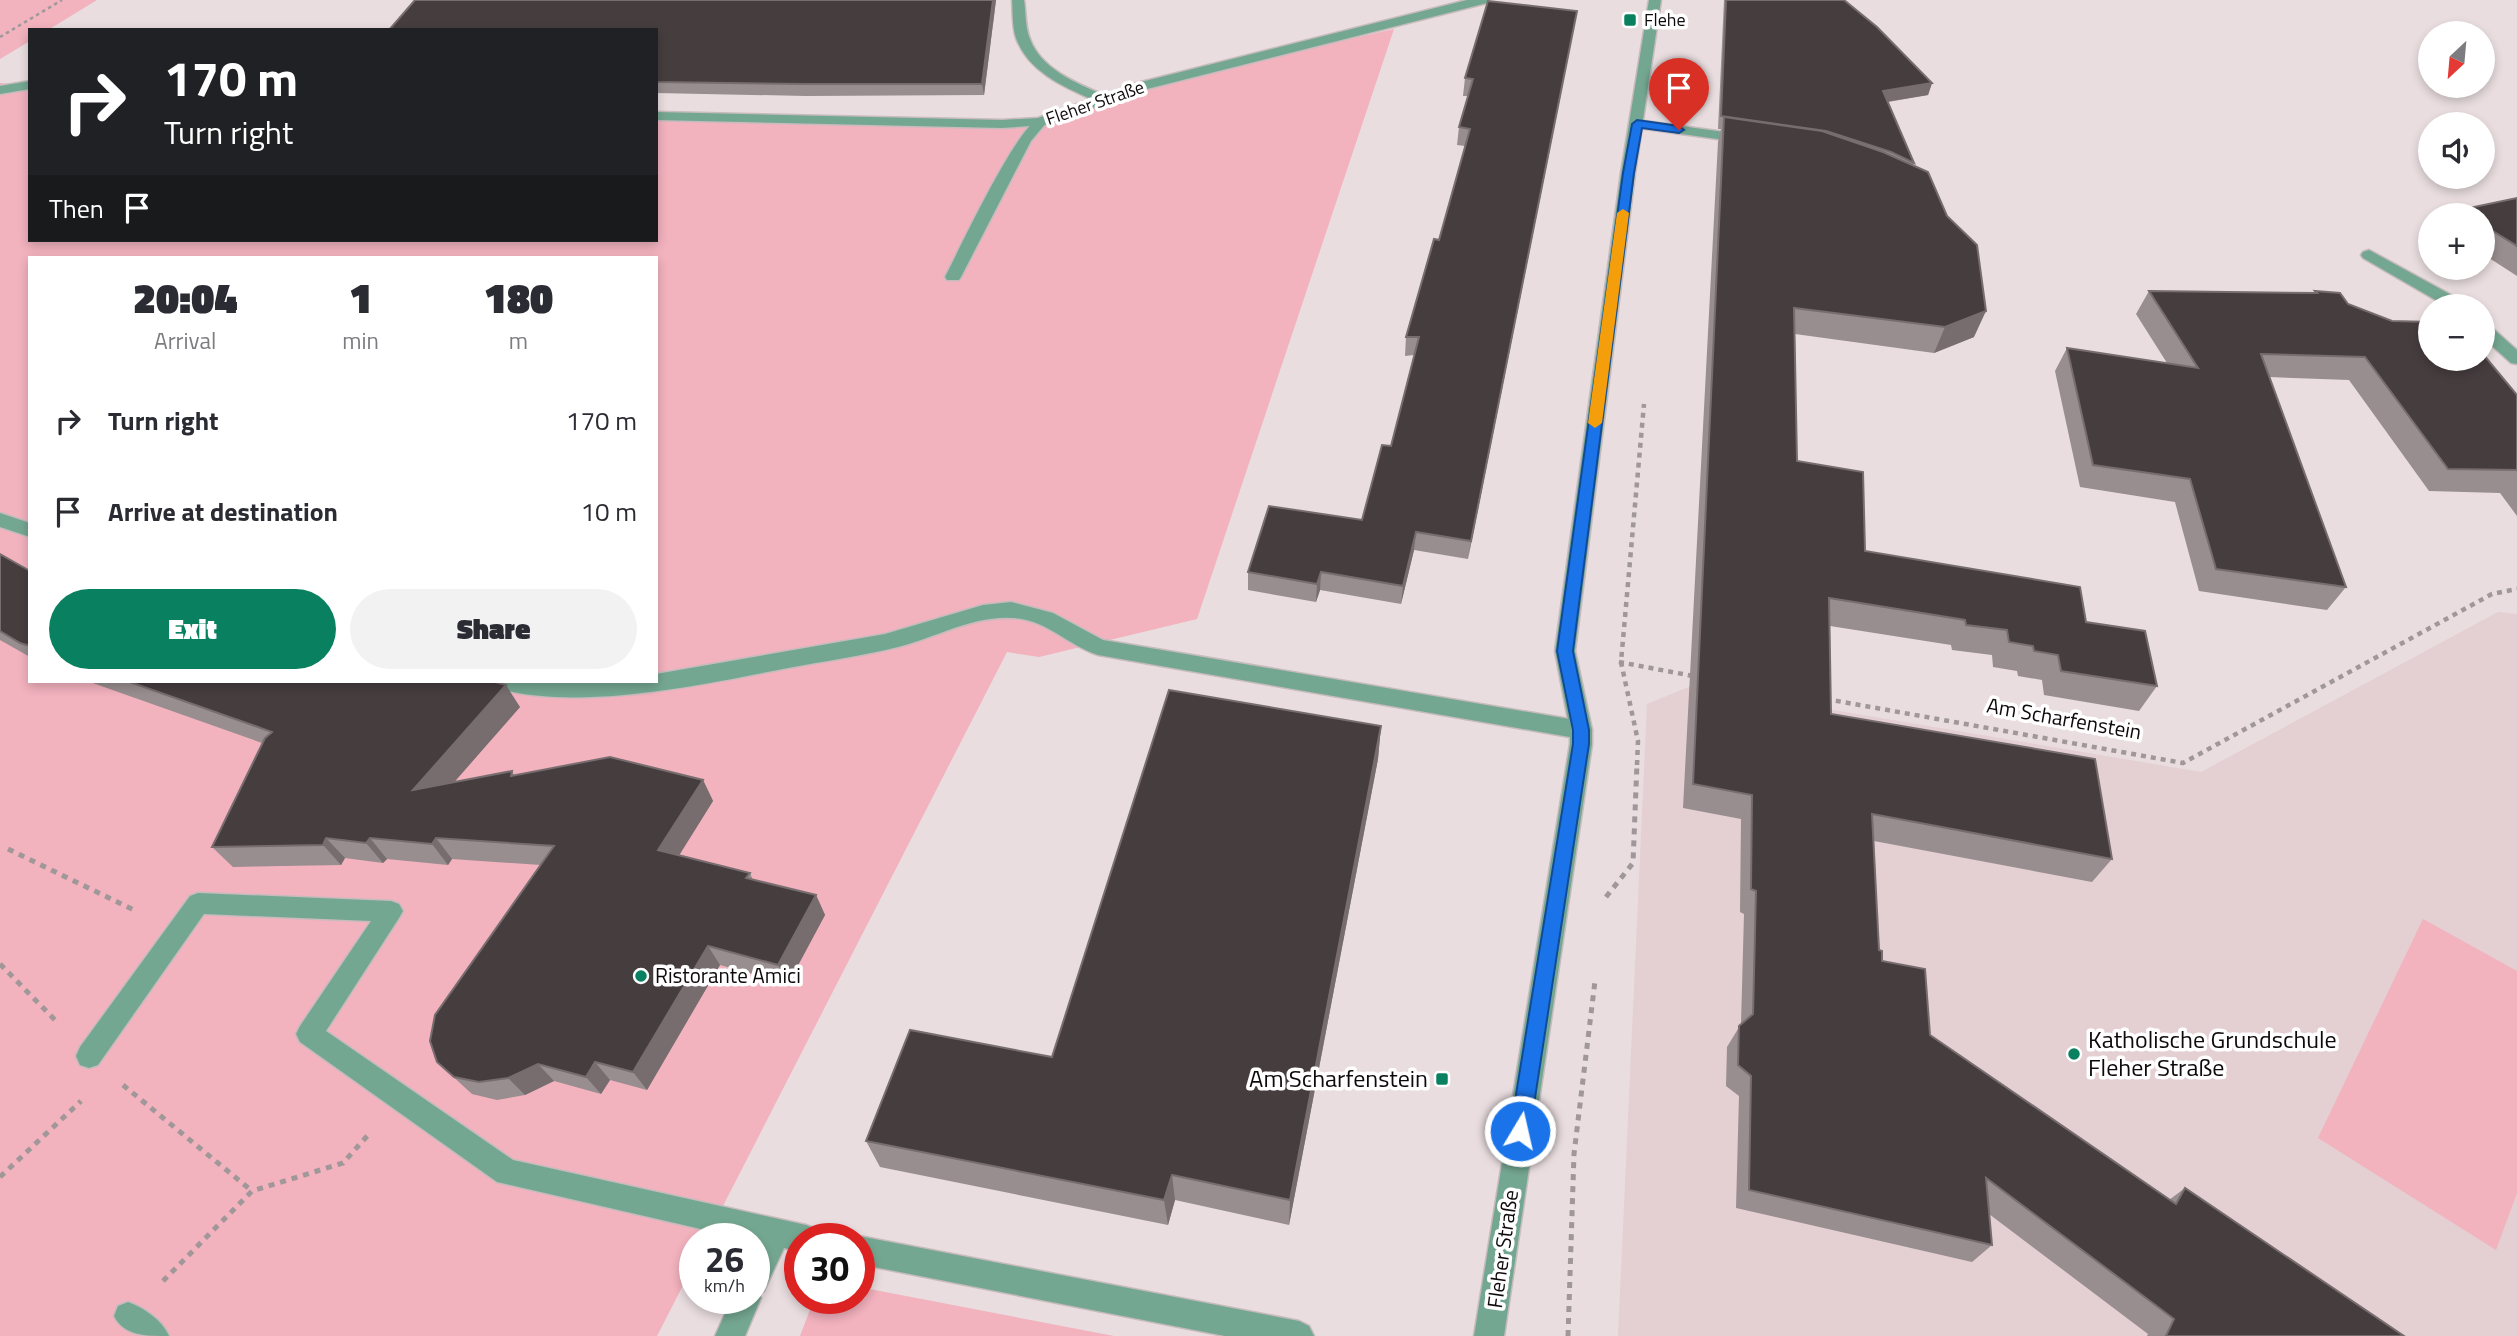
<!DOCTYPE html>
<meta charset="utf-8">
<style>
body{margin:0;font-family:"Titillium Web",sans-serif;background:#f2f2f3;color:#2b2b33;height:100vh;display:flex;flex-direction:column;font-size:26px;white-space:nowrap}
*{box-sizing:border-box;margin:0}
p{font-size:23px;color:#7c7c81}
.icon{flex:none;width:38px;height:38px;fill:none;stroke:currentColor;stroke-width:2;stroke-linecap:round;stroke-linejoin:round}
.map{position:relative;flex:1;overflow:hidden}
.details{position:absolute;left:28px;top:256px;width:630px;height:427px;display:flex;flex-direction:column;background:#fff;border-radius:0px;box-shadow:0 4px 10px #0003}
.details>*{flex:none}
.hud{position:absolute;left:28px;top:28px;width:630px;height:214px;border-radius:0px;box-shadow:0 4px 10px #0003;background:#202124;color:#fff;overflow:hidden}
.needle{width:46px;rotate:206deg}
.buttons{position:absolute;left:2418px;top:21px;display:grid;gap:14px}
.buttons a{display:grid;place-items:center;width:77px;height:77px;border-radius:50%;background:#fff;box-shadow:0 4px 10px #0003;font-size:35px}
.speed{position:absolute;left:679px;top:1223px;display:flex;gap:14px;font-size:35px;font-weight:700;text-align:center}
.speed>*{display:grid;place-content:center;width:91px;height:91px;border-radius:50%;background:#fff;box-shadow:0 4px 10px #0003;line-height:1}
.speed small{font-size:18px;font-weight:400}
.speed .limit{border:10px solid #d22;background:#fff;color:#111}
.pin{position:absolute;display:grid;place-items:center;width:60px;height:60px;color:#fff;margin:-72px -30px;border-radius:50% 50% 50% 0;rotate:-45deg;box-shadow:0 0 7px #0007}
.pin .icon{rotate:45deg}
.me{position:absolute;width:77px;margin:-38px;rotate:9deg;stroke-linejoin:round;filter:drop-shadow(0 0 5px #0008)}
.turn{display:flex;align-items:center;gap:24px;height:147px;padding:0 21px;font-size:32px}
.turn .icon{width:91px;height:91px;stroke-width:2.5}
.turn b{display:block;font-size:49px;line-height:60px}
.then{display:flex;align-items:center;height:66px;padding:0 21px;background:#0003;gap:14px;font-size:26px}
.eta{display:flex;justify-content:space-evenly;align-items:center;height:119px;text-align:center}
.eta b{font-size:42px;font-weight:800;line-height:49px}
.cta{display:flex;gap:14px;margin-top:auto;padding:14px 21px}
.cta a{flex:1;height:80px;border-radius:42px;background:#09805f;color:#fff;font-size:28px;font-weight:800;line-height:80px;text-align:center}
.cta a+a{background:#f2f2f3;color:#2b2b33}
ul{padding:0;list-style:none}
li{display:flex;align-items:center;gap:21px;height:91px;padding:0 21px}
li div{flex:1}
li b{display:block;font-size:26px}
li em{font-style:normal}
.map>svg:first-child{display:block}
.built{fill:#e4cfd2}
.green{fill:#f2b2be;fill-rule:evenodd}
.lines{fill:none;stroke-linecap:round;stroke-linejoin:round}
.service-casing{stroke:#c6bbbd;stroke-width:3}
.minor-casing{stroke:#c6bbbd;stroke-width:3}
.path-far2{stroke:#a09799;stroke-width:2.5;stroke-dasharray:3.5 3.5;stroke-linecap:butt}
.path-far1{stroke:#a09799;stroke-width:4.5;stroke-dasharray:5 5;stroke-linecap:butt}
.path{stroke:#a09799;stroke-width:5;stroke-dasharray:6 6;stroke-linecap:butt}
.service{fill:#74a791;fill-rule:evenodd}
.minor{fill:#74a791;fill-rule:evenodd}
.wall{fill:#988d8f}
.shaded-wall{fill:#776d6f}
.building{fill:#463d3f;stroke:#776d6f;stroke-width:2}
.route{fill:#1a73e8;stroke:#114b97;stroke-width:2}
.slow{fill:#f59e0b}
.poi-dot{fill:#09805f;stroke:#fff;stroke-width:2.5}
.labels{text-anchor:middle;stroke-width:7;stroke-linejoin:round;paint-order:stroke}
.far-poi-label{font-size:18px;fill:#0e0a0b;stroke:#fff;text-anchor:start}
.far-street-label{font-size:18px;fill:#0e0a0b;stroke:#fff}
.street-label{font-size:21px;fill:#0e0a0b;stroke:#fff}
.poi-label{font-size:21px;fill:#0e0a0b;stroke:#fff;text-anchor:start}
.near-poi-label{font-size:24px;fill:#0e0a0b;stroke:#fff;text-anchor:start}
</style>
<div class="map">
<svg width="2517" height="1336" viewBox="0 0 2517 1336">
<rect width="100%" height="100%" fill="#e9dddf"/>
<polygon class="built" points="2498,612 2517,614 2517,1336 1618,1336 1647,704 1691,686 2201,772"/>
<g class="green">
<polygon points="0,0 97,0 48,30 30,30 30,41 0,59"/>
<path d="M1394 29 1197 619 1039 657 1007 652 706 1239H695V1262L657 1336H0V83L30 86V240H656V119L1045 124 1125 89ZM30 257H656V681H30Z"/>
<polygon points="2423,919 2517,971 2517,1193 2496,1250 2318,1138"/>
<polygon points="859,1287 1114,1336 800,1336 814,1299 859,1298"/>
</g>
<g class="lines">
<g class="service-casing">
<g id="service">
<polygon points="30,81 30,89 0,94 0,86"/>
<path d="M1040 118 1047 122 1031 141 961 277 959 280H947L945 277C959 250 1018 124 1040 118Z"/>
<polygon points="1637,120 1746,135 1753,139 1746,143 1632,127 1632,121"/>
<polygon points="0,513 30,523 30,537 0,527"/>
<path d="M1011 602 1053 613 1103 640 1581 721 1589 724 1592 730 1589 736 1581 739 1098 655C1067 645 1045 618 1011 618 972 616 935 638 898 647 862 656 825 661 788 668 705 684 574 713 493 687L489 681H656V674L885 634 983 605Z"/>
<polygon points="198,893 391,901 399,904 403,911 399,918 326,1031 513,1160 806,1225 816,1229 820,1239 800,1239 800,1252 784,1248 764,1291 759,1293 761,1298 745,1336 715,1336 732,1298 754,1298 754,1249 757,1242 754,1239 744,1239 497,1182 300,1042 296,1034 300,1026 371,921 204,914 98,1065 89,1068 80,1065 76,1056 80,1047 190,896"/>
<polygon points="859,1236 1299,1321 1309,1326 1314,1336 1225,1336 859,1264 859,1239 852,1239"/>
<path d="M128 1302C144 1308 162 1320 169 1336 145 1336 124 1336 114 1316L118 1306Z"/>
</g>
</g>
<g class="minor-casing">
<g id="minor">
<path d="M1012 0H1024C1026 13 1025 27 1030 39 1041 69 1076 83 1104 95L1133 84 1467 0H1488L1487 3 1143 90 1045 125 1002 128 656 120V112L1002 120 1038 118 1091 99C1062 86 1028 71 1016 38 1012 26 1013 12 1012 0Z"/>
<polygon points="1649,0 1661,0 1635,173 1575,651 1592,730 1592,744 1504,1336 1474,1336 1570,744 1570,730 1555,651 1621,173"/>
<polygon points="2369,250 2464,302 2466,306 2446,306 2363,258 2361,255 2363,252"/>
<polygon points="2483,324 2489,325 2517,350 2517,364 2511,363 2483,338"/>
</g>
</g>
<polyline class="path-far2" points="0,37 62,0"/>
<g class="path-far1">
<polyline points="1619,662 1693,676"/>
<polyline points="1826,699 2183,763 2492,594 2517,589"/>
<polyline points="1637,765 1638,741 1621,662 1644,404"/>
</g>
<g class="path">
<polyline points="8,849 136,911"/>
<polyline points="1606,897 1633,863 1637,763"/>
<polyline points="0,964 56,1021"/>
<polyline points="123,1085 252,1191"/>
<polyline points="0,1177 81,1101"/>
<polyline points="163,1281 252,1191 343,1163 369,1134"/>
<polyline points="1568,1336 1574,1154 1595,981"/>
</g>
<use href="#service" class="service"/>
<use href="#minor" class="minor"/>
</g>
<g class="wall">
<polygon points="415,0 996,0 984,95 806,96 656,93 656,30"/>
<polygon points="1724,0 1844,0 1932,83 1928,95 1888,102 1914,163 1913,165 1974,337 1934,353 1795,334 1797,461 1865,551 2086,622 2157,686 2139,711 2044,695 2042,680 2018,676 2017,671 1993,667 1992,655 1952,650 1951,645 1830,626 1831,714 2112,859 2092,882 1874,841 1879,950 1882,961 1930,1035 2169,1200 2185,1188 2404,1336 2147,1336 2148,1334 1989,1214 1992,1245 1972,1262 1736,1208 1739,1096 1726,1086 1727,1047 1741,1024 1744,914 1740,912 1741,819 1683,808 1718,142 1721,129 1718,129"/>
<polygon points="1574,28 1468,559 1414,550 1401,604 1320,590 1316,602 1248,590 1248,572 1362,520 1391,446 1414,355 1405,356 1406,337 1439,240 1465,146 1457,145 1459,127 1468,96 1463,96 1465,78"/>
<polygon points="2517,198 2517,276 2483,254 2483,215 2456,215 2460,210"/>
<polygon points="2149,291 2314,293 2315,291 2348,304 2517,395 2517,516 2500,493 2429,491 2349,380 2269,377 2346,587 2327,610 2199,591 2175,502 2080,487 2055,371 2067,348 2167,363 2136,314"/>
<polygon points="0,554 30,571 30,657 0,640"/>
<polygon points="87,681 492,681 520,707 454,782 512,771 514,775 703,780 713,801 679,855 750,873 753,880 816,895 825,915 788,984 720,965 647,1090 610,1080 601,1094 554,1081 525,1095 497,1100 472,1094 437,1062 541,865 452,859 448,865 387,859 383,863 345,858 341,865 233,867 212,847 262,743"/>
<polygon points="1381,726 1378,759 1289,1225 1175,1200 1168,1225 880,1167 866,1141 1052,1057"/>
</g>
<g class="shaded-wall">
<polygon points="993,0 996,0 984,95 982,84"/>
<polygon points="1574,28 1468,559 1471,541"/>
<polygon points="1932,83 1928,95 1879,103 1883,91"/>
<polygon points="1986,311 1974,337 1934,353 1945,327"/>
<polygon points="1416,532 1414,550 1401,604 1403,586"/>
<polygon points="1321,572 1320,590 1316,602 1317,584"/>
<polygon points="506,685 520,707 429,811 413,790"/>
<polygon points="1381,726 1378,759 1289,1225 1290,1200"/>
<polygon points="703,780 713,801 670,870 658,850"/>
<polygon points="326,838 345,858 341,865 323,845"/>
<polygon points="370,838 387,859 383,863 366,843"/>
<polygon points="436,838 452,859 448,865 432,844"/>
<polygon points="816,895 825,915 788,984 778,965"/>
<polygon points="708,946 720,965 647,1090 633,1072"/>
<polygon points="595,1062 610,1080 601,1094 586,1077"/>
<polygon points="538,1064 554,1081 525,1095 508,1078"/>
<polygon points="1172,1175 1175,1200 1168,1225 1164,1200"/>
</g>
<g class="building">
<polygon points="415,0 993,0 982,84 803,84 656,82 656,30 389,30"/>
<polygon points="1726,0 1844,0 1877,27 1932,83 1883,91 1914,163 1891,152 1826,131 1721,116"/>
<polygon points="1488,1 1577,11 1471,541 1416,532 1403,586 1321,572 1317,584 1248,572 1269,506 1362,520 1382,445 1391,446 1419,337 1406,337 1434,239 1439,240 1470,129 1459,127 1473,79 1465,78"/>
<polygon points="1724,117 1822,131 1883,152 1928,172 1947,216 1977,245 1986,311 1945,327 1794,308 1797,461 1863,472 1865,551 2080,587 2086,622 2145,631 2157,686 2061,671 2058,655 2034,651 2033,646 2009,642 2007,630 1966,625 1965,620 1829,598 1831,714 2095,759 2112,859 1872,814 1879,950 1882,951 1882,961 1925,969 1930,1035 2176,1204 2185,1188 2404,1336 2166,1336 2174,1319 1986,1178 1992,1245 1749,1190 1751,1076 1738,1065 1739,1026 1753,1014 1756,891 1751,889 1752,795 1693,784"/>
<polygon points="2517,198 2517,246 2483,225 2483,215 2468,215 2460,210"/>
<polygon points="2149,291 2317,293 2315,291 2340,293 2348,304 2392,321 2431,322 2431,359 2483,359 2483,354 2517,395 2517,470 2448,469 2365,357 2261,354 2346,587 2216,569 2190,479 2093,465 2067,348 2198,368"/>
<polygon points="0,554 30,571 30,646 20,643 0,631"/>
<polygon points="127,681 492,681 506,685 413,790 512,771 511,776 610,757 703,780 658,850 750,873 746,878 816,895 778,965 708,946 633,1072 595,1062 586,1077 538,1064 508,1078 479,1082 454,1077 437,1062 430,1041 435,1015 554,846 436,838 432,844 370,838 366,843 326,838 323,845 212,847 265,738 272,732"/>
<polygon points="1169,690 1381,726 1290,1200 1172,1175 1164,1200 866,1141 910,1030 1052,1057"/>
</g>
<polygon class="route" points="1637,120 1679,126 1684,130 1679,133 1642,128 1634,173 1573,651 1589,730 1589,744 1530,1131 1527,1138 1520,1141 1513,1138 1510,1131 1573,744 1573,730 1557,651 1623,173 1632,124"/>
<polygon class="slow" points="1623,209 1629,213 1602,423 1595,428 1588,423 1617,213"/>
<g class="poi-dot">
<rect x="1623" y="13" width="14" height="14" rx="3.5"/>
<circle cx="641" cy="976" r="7"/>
<circle cx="2074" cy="1054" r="7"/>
<rect x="1435" y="1072" width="14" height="14" rx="3.5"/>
</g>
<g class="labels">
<g class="far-poi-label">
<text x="1644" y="26">Flehe</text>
</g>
<g class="far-street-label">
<text transform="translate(1095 103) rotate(-19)" y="6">Fleher Straße</text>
</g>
<g class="street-label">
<text transform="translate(2064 719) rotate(10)" y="7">Am Scharfenstein</text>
<text transform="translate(1503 1249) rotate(-82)" y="7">Fleher Straße</text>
</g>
<g class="poi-label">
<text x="655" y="983">Ristorante Amici</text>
</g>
<g class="near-poi-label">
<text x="2088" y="1048">Katholische Grundschule<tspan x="2088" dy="28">Fleher Straße</tspan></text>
<text x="1428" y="1087" text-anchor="end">Am Scharfenstein</text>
</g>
</g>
</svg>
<div class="buttons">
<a><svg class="needle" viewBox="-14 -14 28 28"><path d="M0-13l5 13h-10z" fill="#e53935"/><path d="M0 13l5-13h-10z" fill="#7c7c81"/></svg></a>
<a><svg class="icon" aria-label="sound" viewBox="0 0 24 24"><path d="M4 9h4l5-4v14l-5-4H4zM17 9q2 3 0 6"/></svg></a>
<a>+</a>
<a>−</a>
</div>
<div class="speed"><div>26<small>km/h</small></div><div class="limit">30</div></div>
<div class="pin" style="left:1679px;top:130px;background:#d93025"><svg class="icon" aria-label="arrive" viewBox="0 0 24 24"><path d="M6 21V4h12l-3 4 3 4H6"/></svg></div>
<svg class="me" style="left:1520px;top:1131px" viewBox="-20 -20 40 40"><circle r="17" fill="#1a73e8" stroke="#fff" stroke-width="3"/><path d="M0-11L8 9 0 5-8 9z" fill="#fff"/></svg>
<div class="hud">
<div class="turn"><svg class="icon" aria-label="right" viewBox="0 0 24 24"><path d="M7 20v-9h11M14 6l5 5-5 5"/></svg><div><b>170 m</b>Turn right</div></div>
<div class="then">Then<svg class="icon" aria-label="arrive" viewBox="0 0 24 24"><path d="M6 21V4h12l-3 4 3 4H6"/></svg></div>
</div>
<section class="details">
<div class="eta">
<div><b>20:04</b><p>Arrival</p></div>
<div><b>1</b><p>min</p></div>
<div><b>180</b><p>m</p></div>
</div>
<ul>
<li><svg class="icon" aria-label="right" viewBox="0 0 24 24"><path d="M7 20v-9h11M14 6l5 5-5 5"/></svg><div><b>Turn right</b></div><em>170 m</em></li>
<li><svg class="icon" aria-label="arrive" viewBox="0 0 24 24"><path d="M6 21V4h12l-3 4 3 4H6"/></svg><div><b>Arrive at destination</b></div><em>10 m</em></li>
</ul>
<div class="cta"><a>Exit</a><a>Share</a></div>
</section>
</div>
